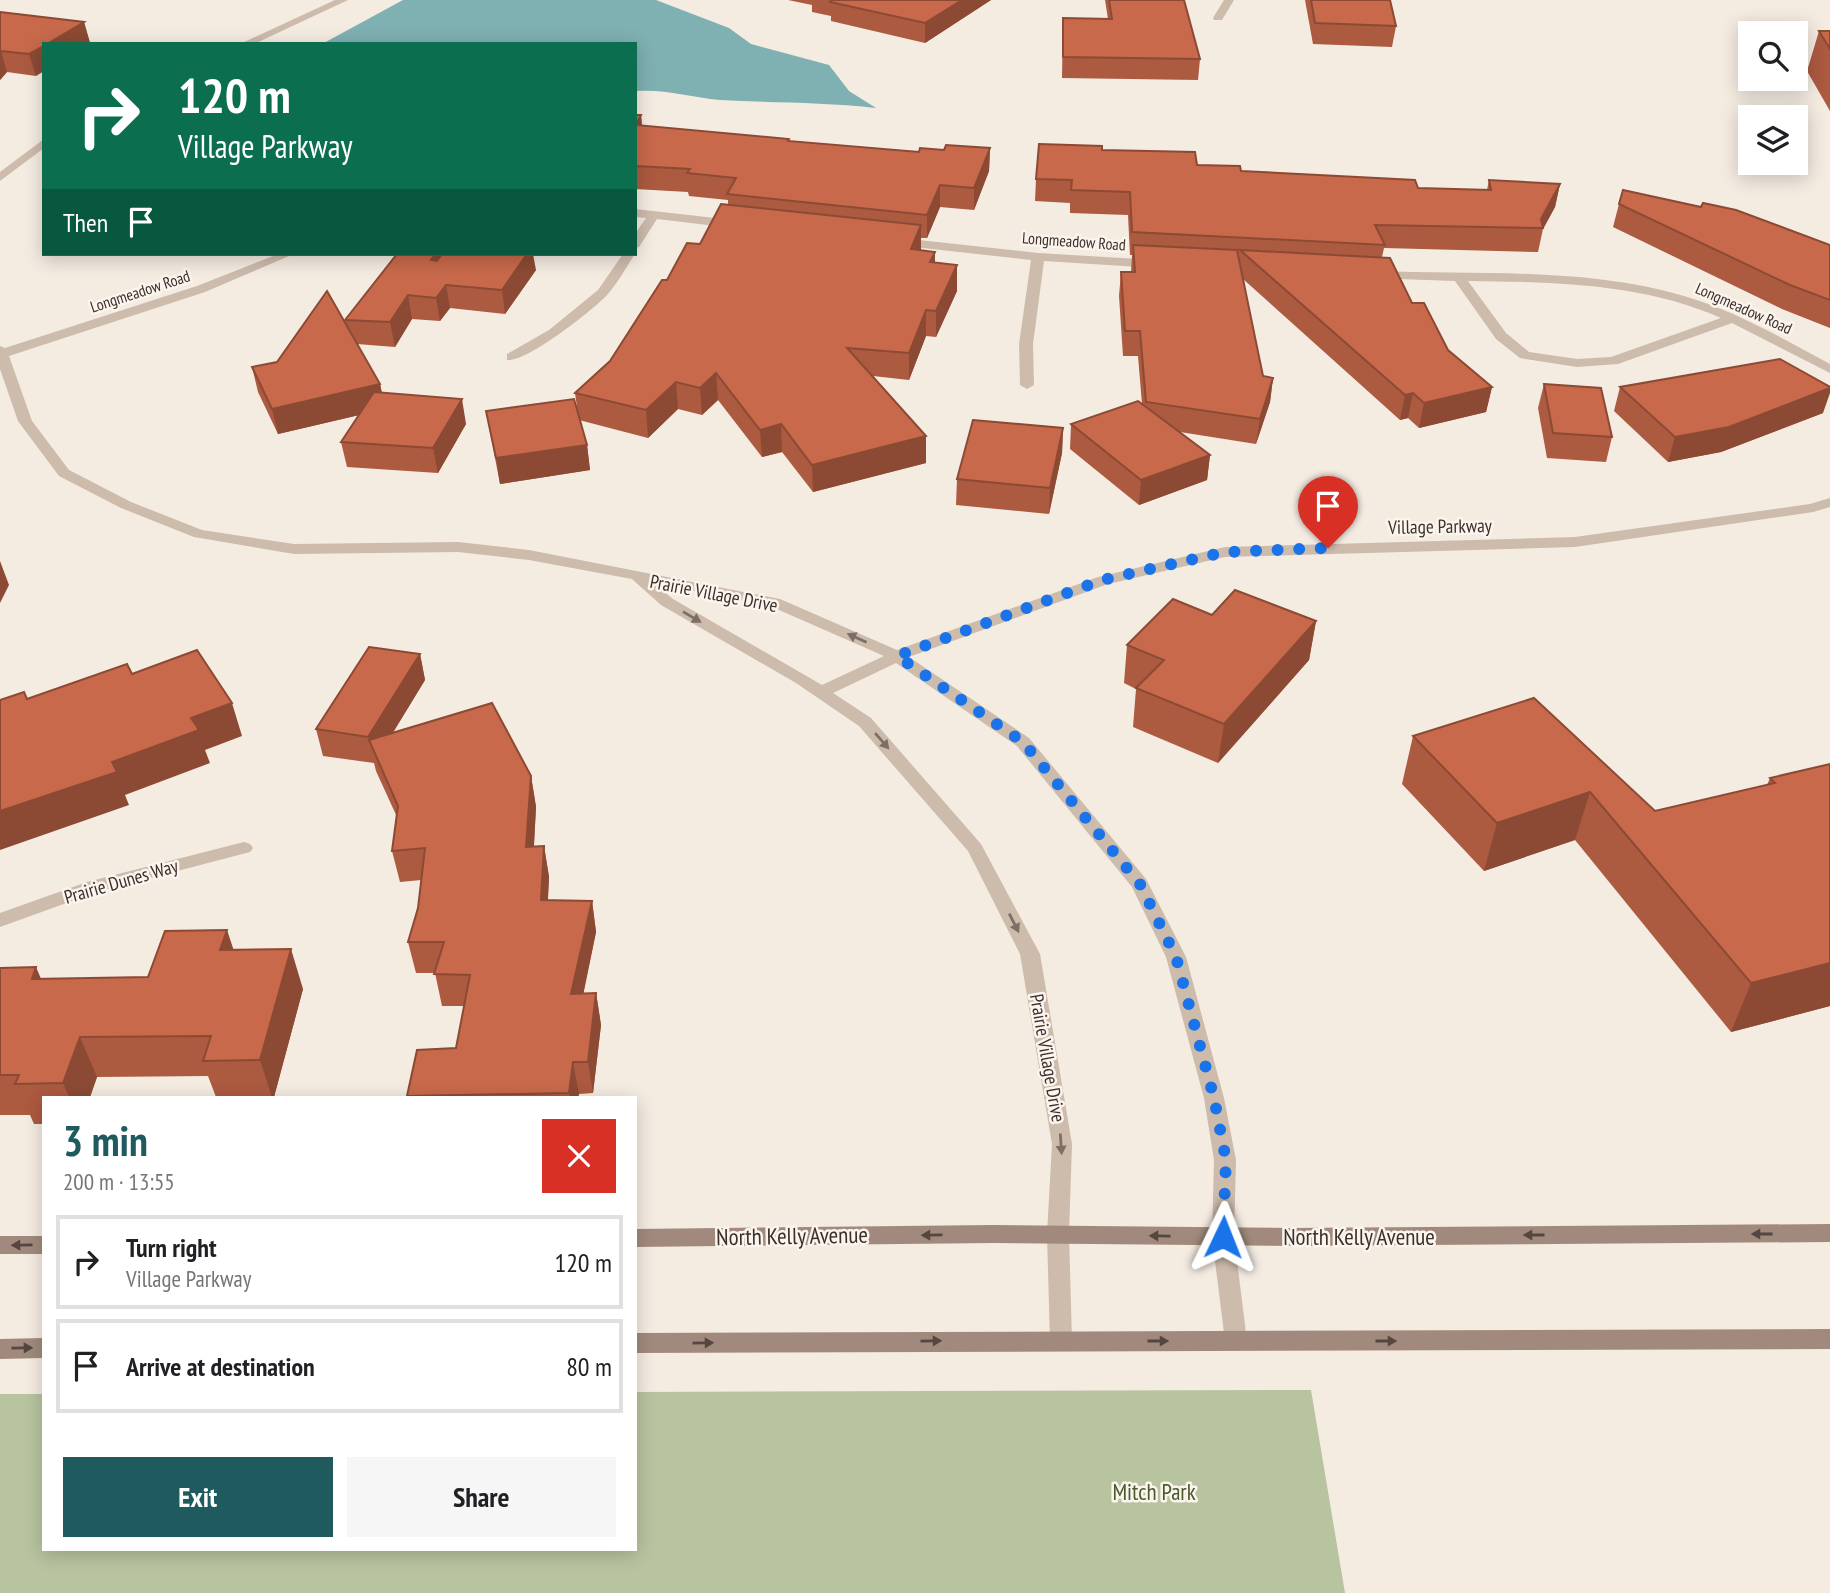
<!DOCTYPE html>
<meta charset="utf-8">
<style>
body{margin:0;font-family:"PT Sans Narrow",sans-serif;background:#f6f6f6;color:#202124;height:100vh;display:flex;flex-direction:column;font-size:26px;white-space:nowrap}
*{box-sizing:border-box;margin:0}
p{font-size:23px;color:#757577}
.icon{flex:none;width:38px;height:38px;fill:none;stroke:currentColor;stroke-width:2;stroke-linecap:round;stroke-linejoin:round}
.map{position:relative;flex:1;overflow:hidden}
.details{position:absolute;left:42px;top:1096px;width:595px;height:455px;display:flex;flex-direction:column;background:#fff;border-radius:0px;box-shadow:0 4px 18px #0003}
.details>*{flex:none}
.hud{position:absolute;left:42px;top:42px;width:595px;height:214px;border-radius:0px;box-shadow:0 4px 18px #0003;background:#0b6e4f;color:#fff;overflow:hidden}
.fabs{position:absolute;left:1738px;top:21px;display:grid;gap:14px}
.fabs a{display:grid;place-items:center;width:70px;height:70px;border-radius:0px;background:#fff;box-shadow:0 4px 18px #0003;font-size:35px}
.pin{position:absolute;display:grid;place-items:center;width:60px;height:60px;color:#fff;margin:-72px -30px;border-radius:50% 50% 50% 0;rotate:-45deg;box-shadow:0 0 7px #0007}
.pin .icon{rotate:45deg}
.me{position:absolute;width:77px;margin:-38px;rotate:2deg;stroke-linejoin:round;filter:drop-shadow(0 0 5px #0008)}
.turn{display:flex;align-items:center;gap:24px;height:147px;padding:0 21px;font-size:32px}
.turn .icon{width:91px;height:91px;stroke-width:2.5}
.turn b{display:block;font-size:49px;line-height:60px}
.then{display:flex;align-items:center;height:66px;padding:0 21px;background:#0003;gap:14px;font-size:26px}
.round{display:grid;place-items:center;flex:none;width:74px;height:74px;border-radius:0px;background:#f6f6f6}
.overview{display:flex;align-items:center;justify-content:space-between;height:119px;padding:0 21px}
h1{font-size:42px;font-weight:600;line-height:52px;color:#1f5a5e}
.action{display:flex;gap:14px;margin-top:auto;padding:14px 21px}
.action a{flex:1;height:80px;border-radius:0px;background:#1f5a5e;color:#fff;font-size:28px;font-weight:600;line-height:80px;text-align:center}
.action a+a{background:#f6f6f6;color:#202124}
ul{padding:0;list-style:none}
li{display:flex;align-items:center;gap:21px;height:94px;margin:0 14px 10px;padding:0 7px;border:4px solid #e0e0e0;border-radius:0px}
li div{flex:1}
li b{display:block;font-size:26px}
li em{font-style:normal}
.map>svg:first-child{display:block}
.green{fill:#b8c4a0}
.water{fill:#7fb0b2}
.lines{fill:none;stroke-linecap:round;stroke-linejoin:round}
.street{fill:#cdbbac;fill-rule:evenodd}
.secondary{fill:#a18a7d;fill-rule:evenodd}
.wall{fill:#ac5a40}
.shaded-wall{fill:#8c4a34}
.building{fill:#c8694b;stroke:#8c4a34;stroke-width:2}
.oneway{fill:#7d6f65}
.oneway2{fill:#544640}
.route{stroke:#1a73e8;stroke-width:12;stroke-dasharray:0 21.6}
.labels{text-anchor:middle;stroke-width:5;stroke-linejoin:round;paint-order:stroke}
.far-street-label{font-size:16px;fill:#3b302b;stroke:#fbf5ee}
.street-label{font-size:19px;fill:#3b302b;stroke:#fbf5ee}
.near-street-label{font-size:23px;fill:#3b302b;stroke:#fbf5ee}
.near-park-label{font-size:23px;fill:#4a5a2e;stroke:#fbf5ee}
</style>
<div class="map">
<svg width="1830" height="1593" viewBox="0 0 1830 1593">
<rect width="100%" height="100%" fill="#f4ebe1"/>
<polygon class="green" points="1311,1390 1345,1593 0,1593 0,1394 44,1394 44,1549 635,1549 635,1392"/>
<path class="water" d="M403 0H656L729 28 751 44 829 65 849 91 876 108C824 102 772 103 720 100 691 97 665 89 635 91V44H322Z"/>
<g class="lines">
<g class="street">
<polygon points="335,0 348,0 254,44 240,44"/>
<polygon points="1224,0 1234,0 1222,20 1214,20 1213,18"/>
<polygon points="44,139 44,148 0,181 0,172"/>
<polygon points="635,209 733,220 739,224 733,228 657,219 639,247 635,248 635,234 646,218 635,217"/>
<polygon points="900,238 1038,253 1155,260 1161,264 1155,268 1044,261 1033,344 1034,385 1027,389 1020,385 1019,344 1031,260 896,245 896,239"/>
<path d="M278 254H294L205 292 9 356 32 421 69 470 131 502 202 530 294 544 458 542 529 550 780 599 897 650 1098 577 1225 547 1575 537 1810 504 1830 498V507L1813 512 1575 547 1225 557 1108 584 909 657 1029 738 1146 879 1186 957 1224 1098 1236 1160 1234 1237 1247 1341 1244 1348 1236 1351 1228 1348 1225 1341 1212 1237 1214 1160 1204 1098 1166 957 1132 887 1017 746 896 663 833 693 871 718 981 844 1040 954 1072 1144 1069 1234 1072 1341 1069 1348 1061 1351 1053 1348 1050 1341 1047 1234 1052 1144 1020 954 968 851 859 726 796 683 661 605 632 579 529 560 458 552 294 554 194 537 121 508 59 476 18 421 0 369V346L5 348 197 286ZM653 583 770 606 884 656 822 685 673 599Z"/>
<path d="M623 254H635C626 267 618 283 607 295 593 310 526 363 507 360V354L549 330 598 290Z"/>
<path d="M1375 271C1477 275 1585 267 1684 296 1736 311 1783 339 1830 364V373L1732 323 1618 364 1577 367 1520 358 1496 339 1455 281 1371 278 1369 275ZM1468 281C1553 282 1642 283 1721 318L1611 357 1577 359 1529 352 1506 333Z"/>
<polygon points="244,842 250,844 253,848 250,852 97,892 0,927 0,913 87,882"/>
</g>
<g class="secondary">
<polygon points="1830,1224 1830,1242 1293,1246 993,1243 635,1247 635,1229 993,1225 1293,1228"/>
<rect x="0" y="1236" width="44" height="18"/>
<polygon points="1830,1329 1830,1349 635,1353 635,1333"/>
<polygon points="44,1338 44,1358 0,1359 0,1339"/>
</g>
</g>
<g class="wall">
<polygon points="788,0 991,0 925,43 831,21 831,16 812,12 812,5"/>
<polygon points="1105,0 1184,0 1200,59 1198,80 1062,78 1063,18 1108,19"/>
<polygon points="1305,0 1390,0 1396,26 1392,47 1313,44"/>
<polygon points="0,12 84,22 90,43 89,44 44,44 36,76 7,72 0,80"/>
<polygon points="1819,31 1830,31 1830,111 1807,71"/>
<polygon points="635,115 641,115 642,126 789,139 789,141 919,152 990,148 989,171 974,210 940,207 927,238 921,238 921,251 935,252 935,262 957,265 957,291 936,337 926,336 909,380 873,376 926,436 926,463 813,492 782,452 762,457 718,400 702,415 678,409 648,438 579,420 587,445 590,470 500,484 486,411 578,414 575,393 610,361 667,280 700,244 728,205 728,200 689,196 688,192 635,189"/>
<polygon points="1102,150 1241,171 1418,188 1487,190 1489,180 1560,184 1555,207 1543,229 1538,252 1384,248 1382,257 1412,303 1448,350 1492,387 1486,412 1419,428 1408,418 1400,420 1243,279 1263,376 1273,378 1270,402 1256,444 1180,432 1210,455 1207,480 1139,505 1070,449 1071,424 1142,404 1138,356 1123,356 1119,296 1121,272 1131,272 1132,255 1130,255 1128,215 1070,213 1070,203 1035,201 1036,179"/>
<polygon points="1619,204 1830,245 1830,328 1782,309 1613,227"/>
<polygon points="397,254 536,270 505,314 450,308 440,321 412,319 395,347 357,344 380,384 382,393 466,424 438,473 347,467 341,442 359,415 278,434 258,392 252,367 277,362 346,325 345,320"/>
<polygon points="1544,384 1612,437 1606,462 1547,458 1538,408"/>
<polygon points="1620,387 1823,413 1721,452 1668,462 1614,411"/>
<polygon points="1063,428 1062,453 1049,514 956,505 957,479"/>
<polygon points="1212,615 1316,621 1309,660 1218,763 1133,727 1136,689 1124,683 1127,645"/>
<polygon points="420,654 425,680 393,732 531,776 536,807 534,846 544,846 549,877 548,900 592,901 596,932 583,994 596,993 601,1025 593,1093 579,1094 578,1097 407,1097 407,1096 456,1048 464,1006 442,1006 435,973 416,973 408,942 418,908 421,880 400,882 392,851 397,817 376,771 374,763 323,756 316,729"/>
<polygon points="1413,736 1655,811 1767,785 1770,778 1830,764 1830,1006 1731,1032 1575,840 1484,871 1402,784"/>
<polygon points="233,950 303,989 274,1097 216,1097 208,1076 97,1077 90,1097 44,1097 44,1124 34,1124 30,1115 0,1115 0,968 41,979 148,977"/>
</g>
<g class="shaded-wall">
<polygon points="962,0 991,0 925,43 925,23"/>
<polygon points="84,22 90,43 89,44 47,44"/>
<polygon points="44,46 44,71 36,76 29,54"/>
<polygon points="1,51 7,72 0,80 0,52"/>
<polygon points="641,115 643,137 636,125"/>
<polygon points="990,148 989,171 974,210 974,188"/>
<polygon points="1560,184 1555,207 1543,229 1541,219"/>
<polygon points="940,185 940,207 927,238 927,215"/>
<polygon points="921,225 921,251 911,249"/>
<polygon points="935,252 935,278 930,262"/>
<polygon points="435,254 452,254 435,284 431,260"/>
<polygon points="521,254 533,254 536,270 505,314 502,290"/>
<polygon points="957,265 957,291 936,337 936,311"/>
<polygon points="446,285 450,308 440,321 436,298"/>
<polygon points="408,295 412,319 395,347 390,322"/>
<polygon points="926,310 926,336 909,380 909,353"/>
<polygon points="716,373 718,400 702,415 700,388"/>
<polygon points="1273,378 1270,402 1256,444 1260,419"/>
<polygon points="676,382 678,409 648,438 646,410"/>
<polygon points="380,384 385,409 278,434 272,409"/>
<polygon points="1492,387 1486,412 1419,428 1424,403"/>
<polygon points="1830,388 1830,393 1823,413 1721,452 1668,462 1675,437"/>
<polygon points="1413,393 1408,418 1400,420 1405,395"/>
<polygon points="462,399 466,424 438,473 433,448"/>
<polygon points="781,424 782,452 762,457 760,430"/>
<polygon points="1063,428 1062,453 1049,514 1050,488"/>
<polygon points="926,436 926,463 813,492 812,465"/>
<polygon points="587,445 590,470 500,484 496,458"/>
<polygon points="1210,455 1207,480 1139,505 1141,480"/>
<polygon points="0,561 9,585 0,603"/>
<polygon points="1316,621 1309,660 1218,763 1224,724"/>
<polygon points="420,654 425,680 377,759 368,737"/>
<polygon points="232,703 242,736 205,750 210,763 125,795 129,805 0,850 0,811 112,762 191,718"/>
<polygon points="531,776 536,807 532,878 526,847"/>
<polygon points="1590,792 1575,840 1484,871 1497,823"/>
<polygon points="544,846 549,877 546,931 541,900"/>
<polygon points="592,901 596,932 577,1025 571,994"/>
<polygon points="227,930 240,969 220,950"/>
<polygon points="291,949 303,989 274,1097 272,1097 260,1060"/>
<polygon points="1830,963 1830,1006 1731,1032 1751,983"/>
<polygon points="36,967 53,1007 32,979"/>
<polygon points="596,993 601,1025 593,1093 588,1062"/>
<polygon points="80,1037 97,1077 90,1097 69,1097 63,1083"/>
<polygon points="573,1062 579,1094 578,1097 570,1097 569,1093"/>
</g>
<g class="building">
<polygon points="832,0 962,0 925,23 830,2"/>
<polygon points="1109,0 1184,0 1200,59 1063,57 1063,18 1112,19"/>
<polygon points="1311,0 1390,0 1396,26 1315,23"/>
<polygon points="0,12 84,22 47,44 44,44 44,46 29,54 1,51 0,52"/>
<polygon points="1819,31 1830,31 1830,49"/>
<polygon points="635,115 641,115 636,125 789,139 788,141 919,152 920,148 944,150 946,145 990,148 974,188 940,185 927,215 727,194 736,178 687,173 690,169 635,166"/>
<polygon points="1039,144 1102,146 1102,150 1195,152 1197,165 1240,166 1241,171 1415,180 1418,188 1491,190 1489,180 1560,184 1541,219 1543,228 1375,225 1385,245 1132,232 1130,192 1071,190 1072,180 1036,179"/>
<polygon points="1623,190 1701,207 1703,203 1736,210 1830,245 1830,300 1790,285 1619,204"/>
<polygon points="721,204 921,225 911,249 935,252 930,262 957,265 936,311 926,310 909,353 847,348 926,436 812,465 781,424 760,430 716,373 700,388 676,382 646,410 575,393 610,361 662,280 667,280 687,243 700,244"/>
<polygon points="1133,245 1237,250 1263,376 1273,378 1260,419 1146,402 1140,331 1125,331 1121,272 1135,272"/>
<polygon points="1240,250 1390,258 1412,303 1424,303 1448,350 1492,387 1424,403 1413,393 1405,395"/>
<polygon points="397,254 435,254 431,260 437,261 442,254 527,254 502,290 446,285 436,298 408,295 390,322 345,320"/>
<polygon points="327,291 380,384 272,409 252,367 277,362"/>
<polygon points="1780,359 1830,387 1830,388 1729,427 1675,437 1620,387"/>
<polygon points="1544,384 1601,388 1612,437 1553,433"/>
<polygon points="374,392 462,399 433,448 341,442"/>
<polygon points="574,399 587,445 496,458 486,411"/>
<polygon points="1138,401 1210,455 1141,480 1071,424"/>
<polygon points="973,420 1063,428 1050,488 957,479"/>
<polygon points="1235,590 1316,621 1224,724 1136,688 1164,660 1127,645 1173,599 1212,615"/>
<polygon points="369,647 420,654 368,737 316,729"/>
<polygon points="197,650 232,703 191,718 199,730 112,762 117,772 0,811 0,700 24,692 27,699 127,664 132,674"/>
<polygon points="1534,698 1655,811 1775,783 1770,778 1830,764 1830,963 1751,983 1590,792 1497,823 1413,736"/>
<polygon points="492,703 531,776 526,847 544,846 541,900 592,901 571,994 596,993 588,1062 573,1062 569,1093 407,1096 417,1050 456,1048 470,975 434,974 444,942 408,942 418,908 425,848 392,851 398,806 369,740"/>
<polygon points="227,930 220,950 291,949 260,1060 203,1061 211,1036 80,1037 63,1083 15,1084 19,1075 0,1075 0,968 36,967 32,979 148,977 165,931"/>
</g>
<defs><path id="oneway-solid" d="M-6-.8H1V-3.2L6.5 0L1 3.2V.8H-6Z" transform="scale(1.75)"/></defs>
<g class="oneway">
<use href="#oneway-solid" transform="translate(692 617) rotate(31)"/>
<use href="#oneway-solid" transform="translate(857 638) rotate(-156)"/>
<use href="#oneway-solid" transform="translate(882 741) rotate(49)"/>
<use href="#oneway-solid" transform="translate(1014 923) rotate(63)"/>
<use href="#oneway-solid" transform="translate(1061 1144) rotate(86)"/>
</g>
<g class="oneway2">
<use href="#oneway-solid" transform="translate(1762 1234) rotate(180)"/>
<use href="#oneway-solid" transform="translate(932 1235) rotate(179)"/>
<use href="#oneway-solid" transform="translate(1534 1235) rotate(180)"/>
<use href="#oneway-solid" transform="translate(1160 1236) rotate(-179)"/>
<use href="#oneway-solid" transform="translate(22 1245) rotate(179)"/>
<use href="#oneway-solid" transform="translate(931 1341) rotate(-1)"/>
<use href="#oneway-solid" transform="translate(1158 1341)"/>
<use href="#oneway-solid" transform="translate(1386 1341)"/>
<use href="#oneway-solid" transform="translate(703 1343) rotate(-1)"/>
<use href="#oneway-solid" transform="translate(22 1348) rotate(-1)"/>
</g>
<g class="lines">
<polyline class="route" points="1223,1237 1226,1160 1214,1098 1176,957 1140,884 1023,742 897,656 1102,580 1225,552 1328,548"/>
</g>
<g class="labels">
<g class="far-street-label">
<text transform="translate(1074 241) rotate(4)" y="6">Longmeadow Road</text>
<text transform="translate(140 291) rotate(-18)" y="6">Longmeadow Road</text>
<text transform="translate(1744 308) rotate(24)" y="6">Longmeadow Road</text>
</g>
<g class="street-label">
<text transform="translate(1440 526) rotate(-1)" y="7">Village Parkway</text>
<text transform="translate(714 593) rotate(11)" y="7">Prairie Village Drive</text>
<text transform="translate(121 881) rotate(-16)" y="7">Prairie Dunes Way</text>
<text transform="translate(1048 1058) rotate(80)" y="7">Prairie Village Drive</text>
</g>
<g class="near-street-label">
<text transform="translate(792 1236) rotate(-1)" y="8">North Kelly Avenue</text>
<text x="1359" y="1245">North Kelly Avenue</text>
</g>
<g class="near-park-label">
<text x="1154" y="1500">Mitch Park</text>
</g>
</g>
</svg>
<div class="fabs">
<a><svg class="icon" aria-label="search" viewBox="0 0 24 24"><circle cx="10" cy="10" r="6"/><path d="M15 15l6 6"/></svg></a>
<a><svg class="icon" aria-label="layers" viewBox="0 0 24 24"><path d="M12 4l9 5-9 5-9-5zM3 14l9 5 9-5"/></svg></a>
</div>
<div class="pin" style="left:1328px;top:548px;background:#d93025"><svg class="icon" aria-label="arrive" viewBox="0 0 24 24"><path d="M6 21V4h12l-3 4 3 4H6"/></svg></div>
<svg class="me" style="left:1223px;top:1237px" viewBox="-20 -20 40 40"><path d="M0-17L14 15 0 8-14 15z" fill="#1a73e8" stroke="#fff" stroke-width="4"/></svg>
<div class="hud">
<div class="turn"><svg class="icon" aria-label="right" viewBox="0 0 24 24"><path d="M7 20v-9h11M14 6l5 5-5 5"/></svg><div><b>120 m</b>Village Parkway</div></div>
<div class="then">Then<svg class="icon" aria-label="arrive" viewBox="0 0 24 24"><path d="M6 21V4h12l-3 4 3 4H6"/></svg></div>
</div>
<section class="details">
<div class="overview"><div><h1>3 min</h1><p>200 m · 13:55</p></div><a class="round" style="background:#d93025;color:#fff"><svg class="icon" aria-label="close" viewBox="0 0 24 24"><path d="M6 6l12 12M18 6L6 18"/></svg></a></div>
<ul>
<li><svg class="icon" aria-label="right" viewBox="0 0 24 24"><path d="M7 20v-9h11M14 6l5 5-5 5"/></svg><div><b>Turn right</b><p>Village Parkway</p></div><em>120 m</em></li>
<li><svg class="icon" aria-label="arrive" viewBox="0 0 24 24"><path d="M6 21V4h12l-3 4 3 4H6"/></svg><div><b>Arrive at destination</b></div><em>80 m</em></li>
</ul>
<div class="action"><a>Exit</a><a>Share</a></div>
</section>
</div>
